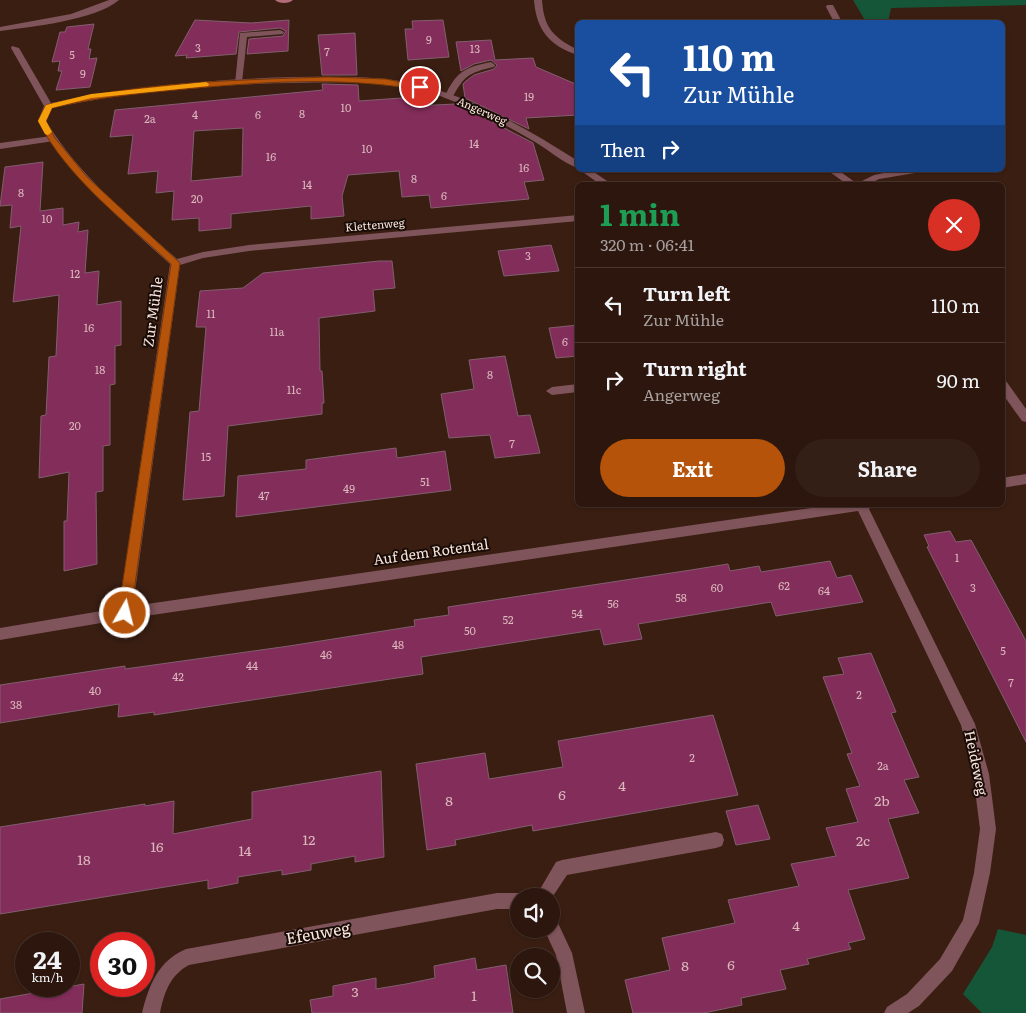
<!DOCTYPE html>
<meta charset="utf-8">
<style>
body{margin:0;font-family:Literata,serif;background:#341f17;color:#f1f3f6;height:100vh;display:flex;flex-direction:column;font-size:19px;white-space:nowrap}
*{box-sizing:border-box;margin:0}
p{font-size:16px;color:#a69f9e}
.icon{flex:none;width:28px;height:28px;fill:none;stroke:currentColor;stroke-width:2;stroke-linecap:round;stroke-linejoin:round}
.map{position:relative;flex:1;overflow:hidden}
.panel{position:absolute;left:575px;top:182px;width:430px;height:325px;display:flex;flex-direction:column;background:#2c160e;border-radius:8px;box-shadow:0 1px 4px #0004,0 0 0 1px #48352e}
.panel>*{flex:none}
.guide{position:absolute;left:575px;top:20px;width:430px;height:152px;border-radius:8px;box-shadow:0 1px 4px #0004,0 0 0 1px #48352e;background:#1a4fa0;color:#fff;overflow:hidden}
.tools{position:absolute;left:510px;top:888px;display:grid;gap:10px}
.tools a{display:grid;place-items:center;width:50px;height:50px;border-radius:50%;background:#2c160e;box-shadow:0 1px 4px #0004,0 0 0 1px #48352e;font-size:25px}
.speed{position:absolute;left:15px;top:932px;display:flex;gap:10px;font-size:25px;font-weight:700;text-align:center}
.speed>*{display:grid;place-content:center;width:65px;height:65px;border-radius:50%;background:#2c160e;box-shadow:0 1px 4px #0004,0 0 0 1px #48352e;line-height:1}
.speed small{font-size:12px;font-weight:400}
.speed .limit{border:8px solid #d22;background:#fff;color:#111}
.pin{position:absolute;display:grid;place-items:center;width:42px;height:42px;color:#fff;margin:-21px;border:2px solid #fff;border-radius:50%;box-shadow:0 1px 5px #0007}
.me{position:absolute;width:55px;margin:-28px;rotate:8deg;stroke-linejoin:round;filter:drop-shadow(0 0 4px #0008)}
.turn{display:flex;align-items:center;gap:18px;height:105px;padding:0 25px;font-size:22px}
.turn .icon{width:65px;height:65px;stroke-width:2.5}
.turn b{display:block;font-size:35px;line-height:42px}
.then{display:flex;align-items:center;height:48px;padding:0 25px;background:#0003;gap:10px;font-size:19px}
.round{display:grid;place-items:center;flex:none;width:52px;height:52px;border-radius:26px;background:#341f17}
.head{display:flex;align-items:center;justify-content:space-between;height:85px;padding:0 25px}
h1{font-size:30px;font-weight:700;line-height:38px;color:#1e9e55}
.action{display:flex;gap:10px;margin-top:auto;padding:10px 25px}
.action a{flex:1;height:58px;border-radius:30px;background:#b45309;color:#fff;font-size:20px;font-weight:700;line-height:58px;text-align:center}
.action a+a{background:#341f17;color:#f1f3f6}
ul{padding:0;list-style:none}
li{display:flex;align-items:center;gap:15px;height:75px;padding:0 25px;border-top:1px solid #48352e}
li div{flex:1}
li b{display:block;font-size:19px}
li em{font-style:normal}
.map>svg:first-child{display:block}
.green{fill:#155638}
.building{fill:#822d5a;stroke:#815f6e;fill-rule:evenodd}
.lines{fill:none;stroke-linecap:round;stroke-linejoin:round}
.service{fill:#7f545b;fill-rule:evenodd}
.minor{fill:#7f545b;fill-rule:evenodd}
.tertiary{fill:#7f545b;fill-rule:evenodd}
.secondary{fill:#b06d78;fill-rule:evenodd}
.route{fill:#b45309;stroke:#753606}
.slow{fill:#f59e0b}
.labels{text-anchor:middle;stroke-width:4;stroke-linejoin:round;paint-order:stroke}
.number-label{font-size:11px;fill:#dcb8bd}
.far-street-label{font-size:11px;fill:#fae6de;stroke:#190c07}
.street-label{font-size:14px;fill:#fae6de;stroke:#190c07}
.near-number-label{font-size:14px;fill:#dcb8bd}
.near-street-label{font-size:16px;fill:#fae6de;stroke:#190c07}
</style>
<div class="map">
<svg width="1026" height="1013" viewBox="0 0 1026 1013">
<rect width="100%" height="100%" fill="#3a1e12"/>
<g class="green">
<polygon points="853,0 1026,0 1026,5 891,8 888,22 866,22"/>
<polygon points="998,929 1026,935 1026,1013 982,1013 963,994 992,947"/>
</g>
<g class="building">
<polygon points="195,20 251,23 289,20 288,51 247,54 249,39 283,36 286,31 280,28 239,32 236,54 186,58 187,55 175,56"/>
<polygon points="443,20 449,57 408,60 405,29 413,29 412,21"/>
<polygon points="94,24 88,49 91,49 89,59 97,58 90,87 56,90 62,71 58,71 60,61 52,62 60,32 65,32 67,27"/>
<polygon points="355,33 357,75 322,75 318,35"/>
<polygon points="491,40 495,60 533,58 536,67 578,85 578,115 526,118 529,129 465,98 463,84 466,81 474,75 494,69 497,65 491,60 474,64 461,71 456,42"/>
<path d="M322 84 358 85 359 101 415 97 416 106 455 104 464 107 533 143 544 180 524 182 529 199 431 208 429 195 402 197 399 171 348 175 342 196 344 216 311 219V206L231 214V228L199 231V218L172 220 174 191 156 193 158 171 128 174 133 135 110 137 115 110 323 90ZM243 128 242 176 191 181 194 131Z"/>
<polygon points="43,162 40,211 63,208 63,225 79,222 78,232 88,230 85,273 99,271 97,305 121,301 121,345 115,346 115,384 110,385 110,445 103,446 103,491 96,492 97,564 64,571 64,521 67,521 69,472 39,478 41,416 46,415 49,357 56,356 59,295 13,302 21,226 10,228 12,205 0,206 5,167"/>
<polygon points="551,245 559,271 504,276 498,251"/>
<polygon points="379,261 392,261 395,288 373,290 375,311 319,318 320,371 322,371 324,403 322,403 322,414 228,426 224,496 183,500 190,412 199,411 206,327 196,327 200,291 243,288 263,273"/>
<polygon points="578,325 578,356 556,358 549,328"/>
<polygon points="505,356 518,416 530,415 540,453 495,458 490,435 449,438 441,394 474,389 469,360"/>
<polygon points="396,448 397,458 445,451 451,490 236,517 238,476 306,469 306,460"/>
<polygon points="950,531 956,542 971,540 1026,641 1026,742 927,547 929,546 924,535"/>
<polygon points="830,561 837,578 851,575 863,602 776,616 771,602 638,624 642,639 604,645 600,629 421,657 423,674 154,715 154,712 118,717 119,704 0,723 0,685 125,666 125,669 289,646 415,626 414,620 449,615 448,607 691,570 728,564 730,571 759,566 761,572"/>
<polygon points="871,653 896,712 891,713 919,777 904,780 919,813 888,819 909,878 848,890 865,939 848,943 851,949 807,959 809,964 780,970 786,989 741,998 742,1005 704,1013 633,1013 625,980 670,970 662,938 735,923 728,900 799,886 791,864 836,856 826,828 858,822 846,789 860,786 847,754 852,753 823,677 844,674 838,658"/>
<polygon points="713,715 738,795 533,831 532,825 455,840 456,845 427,850 416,764 485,753 489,779 563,767 558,741"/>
<polygon points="381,771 384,857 355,862 355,856 311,864 311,870 282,875 282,870 238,877 238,883 208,889 208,880 0,914 0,827 145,804 145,806 174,801 173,834 252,819 252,792"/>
<polygon points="758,805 770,839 736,845 726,811"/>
<polygon points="475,958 477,970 506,965 513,1013 312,1013 310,1000 333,996 333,986 376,978 376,989 406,984 435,978 434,966"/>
<polygon points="84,984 82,1013 0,1013 0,999"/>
</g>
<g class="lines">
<g class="service">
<polygon points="827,5 833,5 842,22 834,22 826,7"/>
<polygon points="280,30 284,32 283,34 247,37 242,82 235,84 240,33"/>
<path d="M491 62 495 65 494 67C468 73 465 75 452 98H446L445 96C456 72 465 67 491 62Z"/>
<polygon points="51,136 54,137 54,141 0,149 0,143"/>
<polygon points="899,170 920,170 915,173 879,179 867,185 854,185 874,175"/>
<polygon points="716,832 722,834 724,840 722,846 716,848 567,875 551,899 551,896 536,896 556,862 562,860"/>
</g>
<g class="minor">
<path d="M109 0H119C96 20 31 27 0 31V27L71 14Z"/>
<path d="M12 46 19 48 51 103C132 86 213 79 296 77 339 77 382 75 424 86 480 101 529 130 578 161V168C563 163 549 150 535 142 505 124 473 108 440 96 392 80 343 82 293 83 212 84 131 91 52 108L46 121C80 177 129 216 177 259L203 252 249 245 578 215V221L249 251 203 258 180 265 133 606 832 505H873L869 509 975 724 989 774 996 829 990 873 979 923 952 971 919 1006 908 1013H884L887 1007 907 994 940 959 963 920 974 873 980 829 973 774 961 725 858 511 125 619 0 640V628L119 608 170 264C121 220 72 178 38 121L44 106 11 48Z"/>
<polygon points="580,170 591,170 613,185 601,185"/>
<polygon points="578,384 578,392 552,395 546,391 552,387"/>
<polygon points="1026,474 1026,484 1002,488 1002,478"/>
<path d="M497 893H519L525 896H519V909H497L189 965C170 975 164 993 160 1013H142C149 985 158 961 186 949Z"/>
<polygon points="551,919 557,921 572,953 585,1013 567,1013 556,955 544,929 551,929"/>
</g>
<g class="tertiary">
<path d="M534 0H542C544 28 553 37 578 50V55C549 46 536 29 534 0Z"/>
<polygon points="827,170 838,170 859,185 848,185"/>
<polygon points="1002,380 1006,381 1026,409 1026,422 1022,421 1002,393"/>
</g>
<path class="secondary" d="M275 0H293C289 4 279 4 275 0Z"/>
</g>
<path class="route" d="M328 77 386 79 424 87 420 90C340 76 257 82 176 90 134 94 93 98 52 108L46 121 55 138 87 177 180 263 131 613 129 617 125 619 120 617 118 613 171 264C124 220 68 179 38 121L46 105C137 82 234 80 328 77Z"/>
<polygon class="slow" points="206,82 209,84 208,86 91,98 52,108 46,121 52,132 48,135 45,134 38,121 46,105 91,94"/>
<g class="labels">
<g class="number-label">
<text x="429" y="44">9</text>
<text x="198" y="52">3</text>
<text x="475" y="53">13</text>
<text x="327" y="56">7</text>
<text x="72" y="59">5</text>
<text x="83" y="78">9</text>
<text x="529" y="101">19</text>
<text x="346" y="112">10</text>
<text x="302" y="118">8</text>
<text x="195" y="119">4</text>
<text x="258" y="119">6</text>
<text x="150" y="123">2a</text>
<text x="474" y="148">14</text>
<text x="367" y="153">10</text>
<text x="271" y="161">16</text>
<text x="524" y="172">16</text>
<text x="414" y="183">8</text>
<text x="307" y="189">14</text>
<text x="21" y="197">8</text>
<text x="444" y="200">6</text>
<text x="197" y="203">20</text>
<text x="47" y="223">10</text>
<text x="528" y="260">3</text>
<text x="75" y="278">12</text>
<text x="211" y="318">11</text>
<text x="89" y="332">16</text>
<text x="277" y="336">11a</text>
<text x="565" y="346">6</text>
<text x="100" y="374">18</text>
<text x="490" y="379">8</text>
<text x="294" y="394">11c</text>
<text x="75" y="430">20</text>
<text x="512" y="448">7</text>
<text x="206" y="461">15</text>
<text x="425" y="486">51</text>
<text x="349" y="493">49</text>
<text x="264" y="500">47</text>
<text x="957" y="562">1</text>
<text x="784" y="590">62</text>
<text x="717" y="592">60</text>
<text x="973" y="592">3</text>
<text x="824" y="595">64</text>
<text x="681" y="602">58</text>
<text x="613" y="608">56</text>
<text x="577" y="618">54</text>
<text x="508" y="624">52</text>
<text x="470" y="635">50</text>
<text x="398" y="649">48</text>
<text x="1003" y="655">5</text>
<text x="326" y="659">46</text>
<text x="252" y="670">44</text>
<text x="178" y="681">42</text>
<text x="1011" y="687">7</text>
<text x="95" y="695">40</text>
<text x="859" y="699">2</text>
<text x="16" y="709">38</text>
<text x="692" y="762">2</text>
<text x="883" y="770">2a</text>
</g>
<g class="far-street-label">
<text transform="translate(482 111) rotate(24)" y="4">Angerweg</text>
<text transform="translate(375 225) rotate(-5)" y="4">Klettenweg</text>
</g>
<g class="street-label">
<text transform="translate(153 312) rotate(-82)" y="5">Zur Mühle</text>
<text transform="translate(431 552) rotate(-8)" y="5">Auf dem Rotental</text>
<text transform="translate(976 763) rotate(78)" y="5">Heideweg</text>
</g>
<g class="near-number-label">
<text x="622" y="791">4</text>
<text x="562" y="800">6</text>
<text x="449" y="806">8</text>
<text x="882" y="806">2b</text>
<text x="309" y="845">12</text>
<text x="863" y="846">2c</text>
<text x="157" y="852">16</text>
<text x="245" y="856">14</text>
<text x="84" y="865">18</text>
<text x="796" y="931">4</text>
<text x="731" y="970">6</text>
<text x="685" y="971">8</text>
<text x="355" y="997">3</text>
<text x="474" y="1001">1</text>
</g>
<g class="near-street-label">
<text transform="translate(318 933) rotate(-10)" y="6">Efeuweg</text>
</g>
</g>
</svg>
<div class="tools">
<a><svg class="icon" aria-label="sound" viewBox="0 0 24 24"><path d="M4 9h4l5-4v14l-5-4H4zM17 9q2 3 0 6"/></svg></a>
<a><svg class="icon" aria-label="search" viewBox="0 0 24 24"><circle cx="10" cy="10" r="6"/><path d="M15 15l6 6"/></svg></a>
</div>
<div class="speed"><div>24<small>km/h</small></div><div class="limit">30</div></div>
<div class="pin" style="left:420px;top:87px;background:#d93025"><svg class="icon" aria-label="arrive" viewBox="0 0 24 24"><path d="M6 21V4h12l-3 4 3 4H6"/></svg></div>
<svg class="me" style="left:125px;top:613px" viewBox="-20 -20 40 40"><circle r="17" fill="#b45309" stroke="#fff" stroke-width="3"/><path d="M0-11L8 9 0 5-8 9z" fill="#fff"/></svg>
<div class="guide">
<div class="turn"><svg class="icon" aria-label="left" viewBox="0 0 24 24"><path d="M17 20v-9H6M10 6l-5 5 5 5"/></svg><div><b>110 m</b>Zur Mühle</div></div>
<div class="then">Then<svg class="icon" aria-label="right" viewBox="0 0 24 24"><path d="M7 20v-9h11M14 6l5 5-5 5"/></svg></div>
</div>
<section class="panel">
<div class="head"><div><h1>1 min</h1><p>320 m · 06:41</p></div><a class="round" style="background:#d93025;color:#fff"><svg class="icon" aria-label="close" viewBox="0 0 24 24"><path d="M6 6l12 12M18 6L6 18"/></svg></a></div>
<ul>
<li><svg class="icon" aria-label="left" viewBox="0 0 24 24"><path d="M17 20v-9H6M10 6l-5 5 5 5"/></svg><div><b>Turn left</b><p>Zur Mühle</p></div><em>110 m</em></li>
<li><svg class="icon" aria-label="right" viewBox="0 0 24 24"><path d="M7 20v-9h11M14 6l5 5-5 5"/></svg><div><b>Turn right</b><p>Angerweg</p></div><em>90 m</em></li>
</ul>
<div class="action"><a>Exit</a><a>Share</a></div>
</section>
</div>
